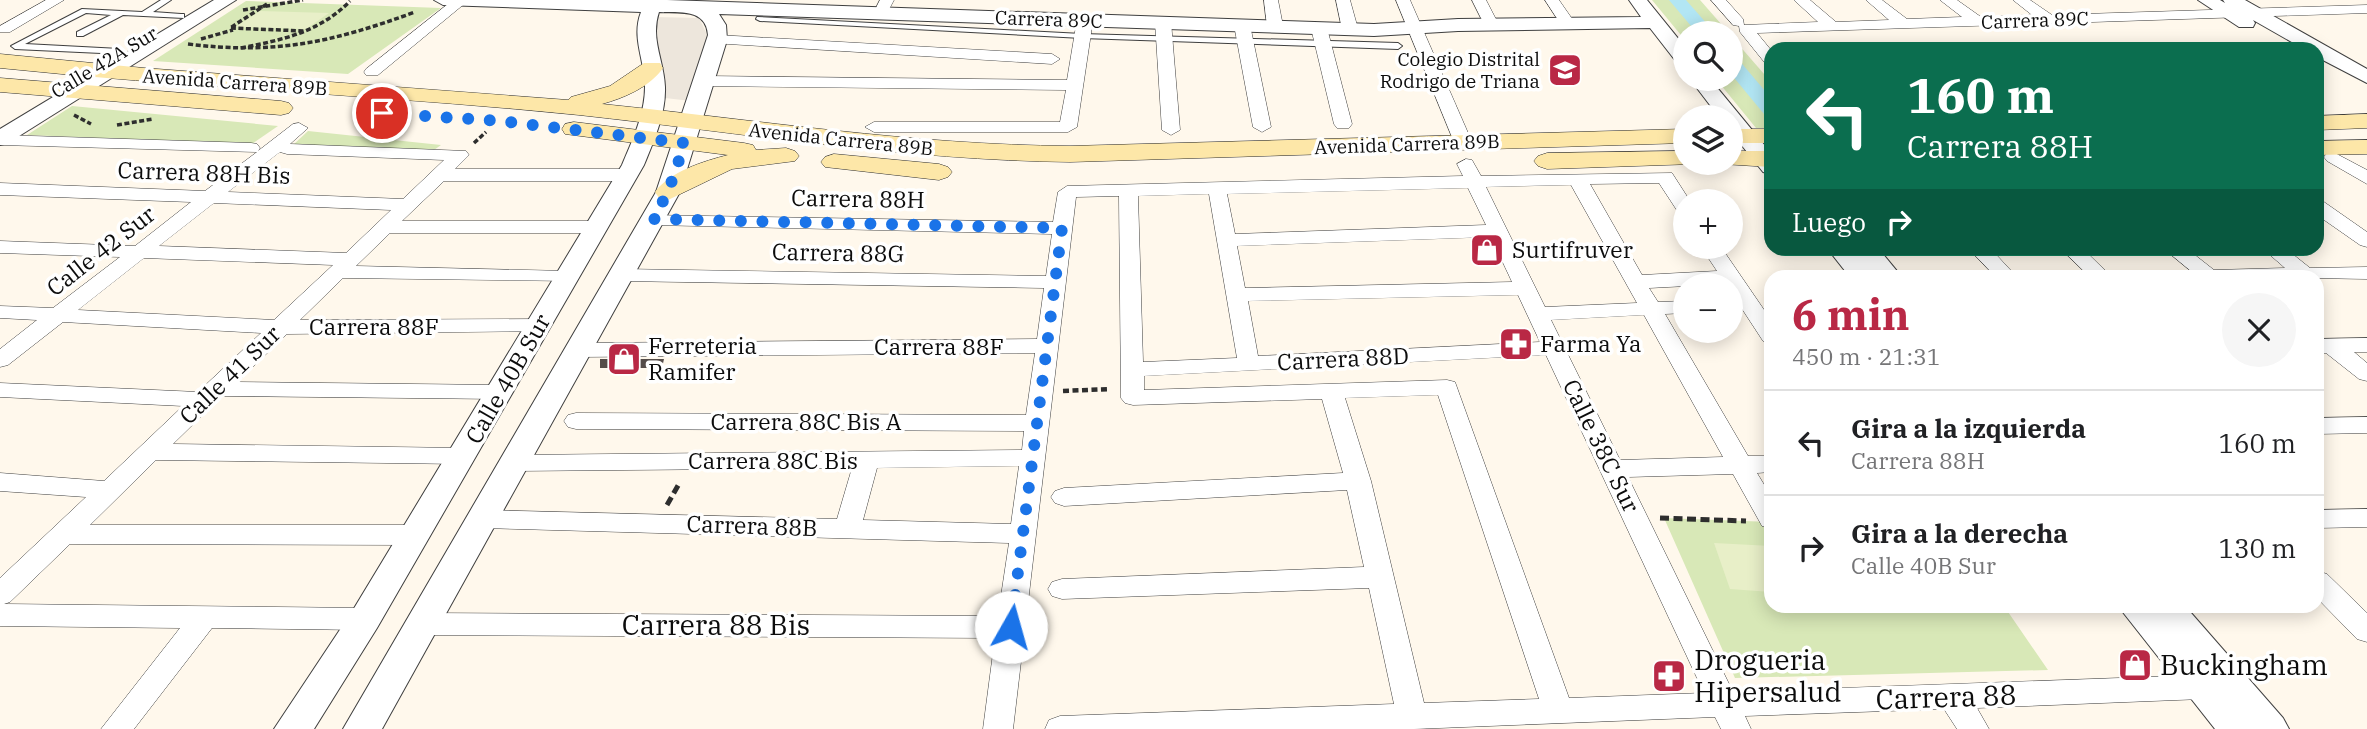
<!DOCTYPE html>
<html lang="es">
<meta charset="utf-8">
<style>
body{margin:0;font-family:"IBM Plex Serif",serif;background:#f6f6f6;color:#202124;height:100vh;display:flex;flex-direction:column;font-size:26px;white-space:nowrap}
*{box-sizing:border-box;margin:0}
p{font-size:23px;color:#757577}
.icon{flex:none;width:38px;height:38px;fill:none;stroke:currentColor;stroke-width:2;stroke-linecap:round;stroke-linejoin:round}
.map{position:relative;flex:1;overflow:hidden}
.sheet{position:absolute;left:1764px;top:270px;width:560px;height:343px;display:flex;flex-direction:column;background:#fff;border-radius:21px;box-shadow:0 4px 18px #0003}
.sheet>*{flex:none}
.banner{position:absolute;left:1764px;top:42px;width:560px;height:214px;border-radius:21px;box-shadow:0 4px 18px #0003;background:#0b6e4f;color:#fff;overflow:hidden}
.tools{position:absolute;left:1673px;top:21px;display:grid;gap:14px}
.tools a{display:grid;place-items:center;width:70px;height:70px;border-radius:50%;background:#fff;box-shadow:0 4px 18px #0003;font-size:35px}
.pin{position:absolute;display:grid;place-items:center;width:60px;height:60px;color:#fff;margin:-30px;border:4px solid #fff;border-radius:50%;box-shadow:0 2px 7px #0007}
.me{position:absolute;width:77px;margin:-38px;rotate:7deg;stroke-linejoin:round;filter:drop-shadow(0 0 5px #0008)}
.turn{display:flex;align-items:center;gap:24px;height:147px;padding:0 28px;font-size:32px}
.turn .icon{width:91px;height:91px;stroke-width:2.5}
.turn b{display:block;font-size:49px;line-height:60px}
.then{display:flex;align-items:center;height:66px;padding:0 28px;background:#0003;gap:14px;font-size:26px}
.round{display:grid;place-items:center;flex:none;width:74px;height:74px;border-radius:37px;background:#f6f6f6}
.overview{display:flex;align-items:center;justify-content:space-between;height:119px;padding:0 28px}
h1{font-size:42px;font-weight:700;line-height:52px;color:#b92845}
ul{padding:0;list-style:none}
li{display:flex;align-items:center;gap:21px;height:105px;padding:0 28px;border-top:2px solid #e0e0e0}
li div{flex:1}
li b{display:block;font-size:26px}
li em{font-style:normal}
.map>svg:first-child{display:block}
.green{fill:#d8e8b7}
.pitch{fill:#e8efc8}
.plaza{fill:#ede6dc}
.lines{fill:none;stroke-linecap:round;stroke-linejoin:round}
.canal{fill:#b2e6f4;fill-rule:evenodd}
.building{fill:#554c49}
.service-casing{stroke:#3f3f3f;stroke-width:2}
.minor-casing{stroke:#3f3f3f;stroke-width:1}
.tertiary-casing{stroke:#3f3f3f;stroke-width:2}
.secondary-casing{stroke:#2e2e2e;stroke-width:1}
.path-far2{stroke:#2e2e2e;stroke-width:3.5;stroke-dasharray:5 2.5;stroke-linecap:butt}
.path-far1{stroke:#2e2e2e;stroke-width:4.5;stroke-dasharray:6 3.5;stroke-linecap:butt}
.path{stroke:#2e2e2e;stroke-width:5;stroke-dasharray:9 4.5;stroke-linecap:butt}
.service{fill:#fff;fill-rule:evenodd}
.minor{fill:#fff;fill-rule:evenodd}
.tertiary{fill:#fff;fill-rule:evenodd}
.secondary{fill:#fde7a8;fill-rule:evenodd}
.route{stroke:#1a73e8;stroke-width:12;stroke-dasharray:0 21.6}
.labels{text-anchor:middle;stroke-width:7;stroke-linejoin:round;paint-order:stroke}
.far-street-label{font-size:19px;fill:#0c0c0c;stroke:#fff}
.far-poi-label{font-size:19px;fill:#0c0c0c;stroke:#fff;text-anchor:end}
.street-label{font-size:23px;fill:#0c0c0c;stroke:#fff}
.poi-label{font-size:23px;fill:#0c0c0c;stroke:#fff;text-anchor:start}
.near-street-label{font-size:28px;fill:#0c0c0c;stroke:#fff}
.near-poi-label{font-size:28px;fill:#0c0c0c;stroke:#fff;text-anchor:start}
</style>
<div class="map">
<svg width="2367" height="729" viewBox="0 0 2367 729">
<rect width="100%" height="100%" fill="#fff8ec"/>
<g class="green">
<polygon points="1652,0 1700,0 1729,33 1685,33 1685,40"/>
<polygon points="246,1 441,8 348,74 153,61"/>
<polygon points="1731,36 1771,82 1771,128 1756,128 1716,79 1731,79"/>
<polygon points="72,106 278,126 252,144 27,135"/>
<polygon points="308,131 441,145 434,150 292,146"/>
<polygon points="1664,518 1771,522 1771,606 2004,606 2048,670 1735,678"/>
</g>
<g class="pitch">
<polygon points="260,11 329,13 306,29 235,27"/>
<polygon points="1714,543 1771,546 1771,592 1730,589"/>
</g>
<polygon class="plaza" points="656,17 699,18 704,28 708,37 691,101 665,98 656,48"/>
<g class="lines">
<g class="canal">
<polygon points="1669,0 1686,0 1715,33 1697,33"/>
<polygon points="1731,58 1738,59 1771,98 1771,116 1764,114 1731,74"/>
</g>
</g>
<polygon class="building" points="600,359 664,359 662,368 600,368"/>
<g class="lines">
<g class="service-casing">
<g id="service">
<polygon points="161,0 171,0 153,12 181,14 184,14 184,18 123,15 83,36 77,36 77,32 111,15 86,13 25,44 120,49 124,52 123,54 15,49 11,46 82,9 142,12"/>
<polygon points="757,17 1082,34 1398,43 1402,46 1398,49 1082,38 760,21 756,19"/>
</g>
</g>
<g class="minor-casing">
<g id="minor">
<polygon points="46,0 64,0 10,32 0,32 0,26"/>
<polygon points="453,0 469,0 378,75 366,75 364,72 366,69"/>
<polygon points="880,0 894,0 885,17 880,18 873,14"/>
<polygon points="1264,0 1278,0 1283,26 1280,29 1270,29 1267,26"/>
<polygon points="1336,0 1350,0 1358,29 1355,32 1350,34 1342,29"/>
<polygon points="1396,0 1410,0 1472,142 1469,146 1463,147 1454,142"/>
<polygon points="1472,0 1486,0 1499,25 1496,28 1486,28"/>
<polygon points="1545,0 1559,0 1575,23 1572,26 1562,26"/>
<polygon points="1711,0 1726,0 1743,19 1744,25 1818,22 1794,0 1810,0 1836,22 1889,20 1866,0 1882,0 1907,19 1962,17 1940,0 1957,0 1981,17 2032,15 2013,0 2030,0 2052,15 2367,5 2367,13 1757,33 1771,50 1771,65 1765,63 1740,32 1739,26 1733,25"/>
<polygon points="1085,15 1093,20 1077,127 1068,132 874,132 865,127 874,122 1060,122 1066,90 705,86 697,81 705,76 1067,80 1077,20"/>
<polygon points="1163,17 1171,22 1180,130 1171,135 1162,130 1155,22"/>
<polygon points="1242,20 1250,25 1271,127 1262,132 1253,127 1234,25"/>
<polygon points="1319,23 1327,28 1352,124 1349,128 1337,128 1334,124 1311,28"/>
<polygon points="717,35 1052,54 1060,59 1052,64 712,43 709,40 712,37"/>
<path d="M299 123 308 128 290 144 466 151 469 155 455 169H627L636 175 627 181H444L402 221H597L607 227 597 233H390L356 266 567 271 574 273 577 277 574 281 343 278 300 320 538 319 546 321 549 326 546 331 287 334 237 382 500 385 508 387 512 392 508 397 500 399 222 396 173 444 463 448 472 450 475 456 472 462 463 464 156 460 90 525H415L424 528 428 535 424 542 415 545 70 544 10 602 4 604 365 608 375 611 379 619 375 627 365 630 212 628 134 729H101L180 628 0 626V578L86 497 0 491V473L104 481 183 406 0 397V383L198 392 261 333 63 322 8 365 0 367V349L37 320 0 318V306L53 308 120 257 0 253V241L135 246 191 202 0 195V183L205 191 257 152 0 145V135L251 143 257 144 260 148 258 151 293 124ZM280 152 287 154 444 160 403 199 228 192ZM214 203 391 210 346 253 159 246ZM144 258 333 265 274 320 78 310Z"/>
<polygon points="2333,152 2367,170 2367,184 2327,161 2324,157 2327,153"/>
<path d="M1466 159 1472 160 1481 176 1672 173 1690 201H1685V214L1678 212 1659 183 1590 184 1642 275 1717 271 1701 247H1721L1771 320V343L1763 341 1731 292V285L1725 284 1649 288 1658 302 1685 301V313L1665 314 1748 456H1771V472L1757 473 1771 496V528L1762 526 1733 474 1628 477 1733 692 2202 675 2213 678 2217 687 2213 696 2202 699 1977 708 1989 729H1957L1944 709 1745 716 1751 729H1721L1715 717 1414 729H1045L1049 720 1060 716 1394 704 1369 588 1062 599 1052 596 1048 589 1052 582 1062 579 1364 567 1347 490 1064 506 1055 503 1051 497 1055 491 1064 488 1343 473 1322 399 1133 405 1125 403 1121 398 1119 196 1076 197 1013 729H983L995 638 422 635 412 632 408 624 412 616 422 613 998 616 1009 543 482 528 473 526 469 519 473 512 482 510 837 519 852 468 513 471 504 469 501 463 504 457 513 455 1022 450 1024 431 576 429 568 427 564 421 568 415 576 413 1026 415 1035 353 578 357 570 355 567 350 570 345 578 343 1037 339 1044 288 621 281 614 279 611 275 614 271 621 269 1046 276 1052 234 653 225 646 223 643 219 646 215 1053 222 1058 192 1067 186 1463 176 1457 164ZM1571 185 1637 303 1545 307 1486 187ZM1468 188 1486 225 1235 234 1227 194ZM1209 194 1237 358 1143 362 1138 196ZM1491 237 1512 282 1245 288 1237 246ZM1518 295 1540 342 1258 356 1248 301ZM1644 315 1723 457 1620 460 1551 320ZM1546 355 1704 693 1569 698 1455 382 1447 380 1144 390V376ZM1438 395 1539 699 1424 703 1371 481 1345 398ZM1019 466 1011 524 863 520 877 468Z"/>
<polygon points="2317,200 2324,202 2367,232 2367,247 2360,245 2317,215"/>
<polygon points="1968,248 1990,248 2016,276 1995,276"/>
<polygon points="2060,248 2082,248 2111,276 2089,276"/>
<polygon points="2163,248 2186,248 2214,270 2285,268 2262,248 2285,248 2310,268 2367,267 2367,279 2197,276"/>
<polygon points="2367,338 2367,352 2354,352 2367,363 2367,381 2359,379 2326,353 2317,353 2317,339"/>
<polygon points="2367,417 2367,433 2317,434 2317,418"/>
<polygon points="2367,509 2367,527 2317,528 2317,510"/>
<polygon points="2317,571 2327,574 2367,613 2367,642 2357,639 2317,598"/>
</g>
</g>
<g class="tertiary-casing">
<g id="tertiary">
<polygon points="214,0 236,0 8,143 0,145 0,129"/>
<path d="M434 0H667L1374 24 1458 19 1641 17 1629 0H1647L1685 47V66L1678 64 1650 28 1458 31 1374 36 719 14 726 25 727 40 680 192 382 729H343L656 192 708 35C706 8 679 13 659 12 650 39 664 60 665 87 666 114 654 140 644 165L377 628 314 729H274L353 610 622 165C632 141 645 114 645 87 645 60 631 38 641 12L443 5Z"/>
<polygon points="2198,0 2220,0 2225,3 2223,0 2245,0 2367,69 2367,83 2317,57 2317,49 2304,49 2253,20 2255,23 2253,27 2239,27"/>
<polygon points="1690,79 1710,79 1771,153 1771,174 1763,172 1731,132 1731,117 1719,117"/>
<polygon points="1827,248 1878,248 1901,276 1849,276"/>
<polygon points="2118,606 2185,606 2283,718 2289,729 2215,729"/>
</g>
</g>
<g class="secondary-casing">
<g id="secondary">
<path d="M0 54 144 68 568 100 571 97 610 86 644 63H660L663 68C650 87 624 98 602 104 758 120 913 145 1070 146L1685 129V143L1070 162C905 160 743 133 579 115 411 98 241 90 72 75L0 68Z"/>
<polygon points="0,78 281,101 289,103 293,108 289,113 281,115 0,92"/>
<polygon points="2367,114 2367,128 2317,130 2317,116"/>
<path d="M574 122 744 143 753 145 756 150 786 148 795 151 799 156 795 161 732 169 668 200 659 198 655 192C669 172 704 161 728 155L565 134 562 129 565 124Z"/>
<rect x="1731" y="129" width="40" height="14"/>
<polygon points="2367,140 2367,154 2317,155 2317,141"/>
<polygon points="1685,151 1685,163 1694,164 1547,169 1538,166 1534,161 1538,156 1547,153"/>
<polygon points="1731,151 1771,151 1771,167 1722,164 1731,163"/>
<polygon points="834,154 939,164 948,167 952,172 948,177 939,180 825,167 821,162 825,157"/>
</g>
</g>
<g class="path-far2">
<polyline points="267,4 230,28 304,31"/>
<polyline points="243,10 303,0"/>
<polyline points="201,39 233,30"/>
<path d="M188 44C276 55 333 42 415 12"/>
<path d="M241 48C282 40 320 32 350 1"/>
<polyline points="74,115 91,124"/>
<polyline points="117,125 153,119"/>
<polyline points="474,143 486,132"/>
</g>
<polyline class="path-far1" points="1063,391 1110,389"/>
<g class="path">
<polyline points="667,505 680,482"/>
<polyline points="1660,518 1746,521"/>
</g>
<use href="#service" class="service"/>
<use href="#minor" class="minor"/>
<use href="#tertiary" class="tertiary"/>
<use href="#secondary" class="secondary"/>
</g>
<g class="lines">
<polyline class="route" points="382,113 500,121 685,143 668,192 653,219 1062,228 1011,627"/>
</g>
<defs>
<g id="school-square" transform="scale(1.75)"><rect x="-9" y="-9" width="18" height="18" rx="4" fill="#b92845" stroke="#fff"/><path d="M0-5L7-2L0 1L-7-2ZM-4 1L0 2.5L4 1V4Q0 6-4 4Z" fill="#fff"/></g>
<g id="shop-square" transform="scale(1.75)"><rect x="-9" y="-9" width="18" height="18" rx="4" fill="#b92845" stroke="#fff"/><path d="M-5-2.5h2.3a2.7 3.5 0 0 1 5.4 0H5L5.5 6h-11ZM-1.5-2.5h3a1.5 2.3 0 0 0-3 0Z" fill="#fff"/></g>
<g id="pharmacy-square" transform="scale(1.75)"><rect x="-9" y="-9" width="18" height="18" rx="4" fill="#b92845" stroke="#fff"/><path d="M-2-6h4v4h4v4h-4v4h-4v-4h-4v-4h4Z" fill="#fff"/></g>
</defs>
<g fill-rule="evenodd">
<use href="#school-square" x="1565" y="70"/>
<use href="#shop-square" x="1487" y="250"/>
<use href="#pharmacy-square" x="1516" y="344"/>
<use href="#shop-square" x="624" y="359"/>
<use href="#shop-square" x="2135" y="665"/>
<use href="#pharmacy-square" x="1669" y="676"/>
</g>
<g class="labels">
<g class="far-street-label">
<text transform="translate(1049 19) rotate(2)" y="7">Carrera 89C</text>
<text transform="translate(2035 20) rotate(-2)" y="7">Carrera 89C</text>
<text transform="translate(104 62) rotate(-31)" y="7">Calle 42A Sur</text>
<text transform="translate(235 82) rotate(4)" y="7">Avenida Carrera 89B</text>
<text transform="translate(841 139) rotate(6)" y="7">Avenida Carrera 89B</text>
<text transform="translate(1407 144) rotate(-2)" y="7">Avenida Carrera 89B</text>
</g>
<g class="far-poi-label">
<text x="1540" y="66">Colegio Distrital<tspan x="1540" dy="22">Rodrigo de Triana</tspan></text>
</g>
<g class="street-label">
<text transform="translate(204 173) rotate(2)" y="8">Carrera 88H Bis</text>
<text transform="translate(858 199) rotate(1)" y="8">Carrera 88H</text>
<text transform="translate(101 251) rotate(-38)" y="8">Calle 42 Sur</text>
<text transform="translate(838 253) rotate(1)" y="8">Carrera 88G</text>
<text x="374" y="335">Carrera 88F</text>
<text x="939" y="355">Carrera 88F</text>
<text transform="translate(1343 359) rotate(-3)" y="8">Carrera 88D</text>
<text transform="translate(230 375) rotate(-44)" y="8">Calle 41 Sur</text>
<text transform="translate(508 379) rotate(-60)" y="8">Calle 40B Sur</text>
<text x="806" y="430">Carrera 88C Bis A</text>
<text transform="translate(1601 446) rotate(64)" y="8">Calle 38C Sur</text>
<text x="773" y="469">Carrera 88C Bis</text>
<text transform="translate(752 526) rotate(2)" y="8">Carrera 88B</text>
</g>
<g class="poi-label">
<text x="1512" y="258">Surtifruver</text>
<text x="1540" y="352">Farma Ya</text>
<text x="648" y="354">Ferreteria<tspan x="648" dy="26">Ramifer</tspan></text>
</g>
<g class="near-street-label">
<text x="716" y="635">Carrera 88 Bis</text>
<text transform="translate(1946 697) rotate(-2)" y="10">Carrera 88</text>
</g>
<g class="near-poi-label">
<text x="1694" y="670">Drogueria<tspan x="1694" dy="32">Hipersalud</tspan></text>
<text x="2160" y="675">Buckingham</text>
</g>
</g>
</svg>
<div class="tools">
<a><svg class="icon" aria-label="search" viewBox="0 0 24 24"><circle cx="10" cy="10" r="6"/><path d="M15 15l6 6"/></svg></a>
<a><svg class="icon" aria-label="layers" viewBox="0 0 24 24"><path d="M12 4l9 5-9 5-9-5zM3 14l9 5 9-5"/></svg></a>
<a>+</a>
<a>−</a>
</div>
<div class="pin" style="left:382px;top:113px;background:#d93025"><svg class="icon" aria-label="arrive" viewBox="0 0 24 24"><path d="M6 21V4h12l-3 4 3 4H6"/></svg></div>
<svg class="me" style="left:1011px;top:627px" viewBox="-20 -20 40 40"><circle r="19" fill="#fff"/><path d="M0-13L10 11 0 6-10 11z" fill="#1a73e8"/></svg>
<div class="banner">
<div class="turn"><svg class="icon" aria-label="left" viewBox="0 0 24 24"><path d="M17 20v-9H6M10 6l-5 5 5 5"/></svg><div><b>160 m</b>Carrera 88H</div></div>
<div class="then">Luego<svg class="icon" aria-label="right" viewBox="0 0 24 24"><path d="M7 20v-9h11M14 6l5 5-5 5"/></svg></div>
</div>
<section class="sheet">
<div class="overview"><div><h1>6 min</h1><p>450 m · 21:31</p></div><a class="round"><svg class="icon" aria-label="close" viewBox="0 0 24 24"><path d="M6 6l12 12M18 6L6 18"/></svg></a></div>
<ul>
<li><svg class="icon" aria-label="left" viewBox="0 0 24 24"><path d="M17 20v-9H6M10 6l-5 5 5 5"/></svg><div><b>Gira a la izquierda</b><p>Carrera 88H</p></div><em>160 m</em></li>
<li><svg class="icon" aria-label="right" viewBox="0 0 24 24"><path d="M7 20v-9h11M14 6l5 5-5 5"/></svg><div><b>Gira a la derecha</b><p>Calle 40B Sur</p></div><em>130 m</em></li>
</ul>
</section>
</div>
